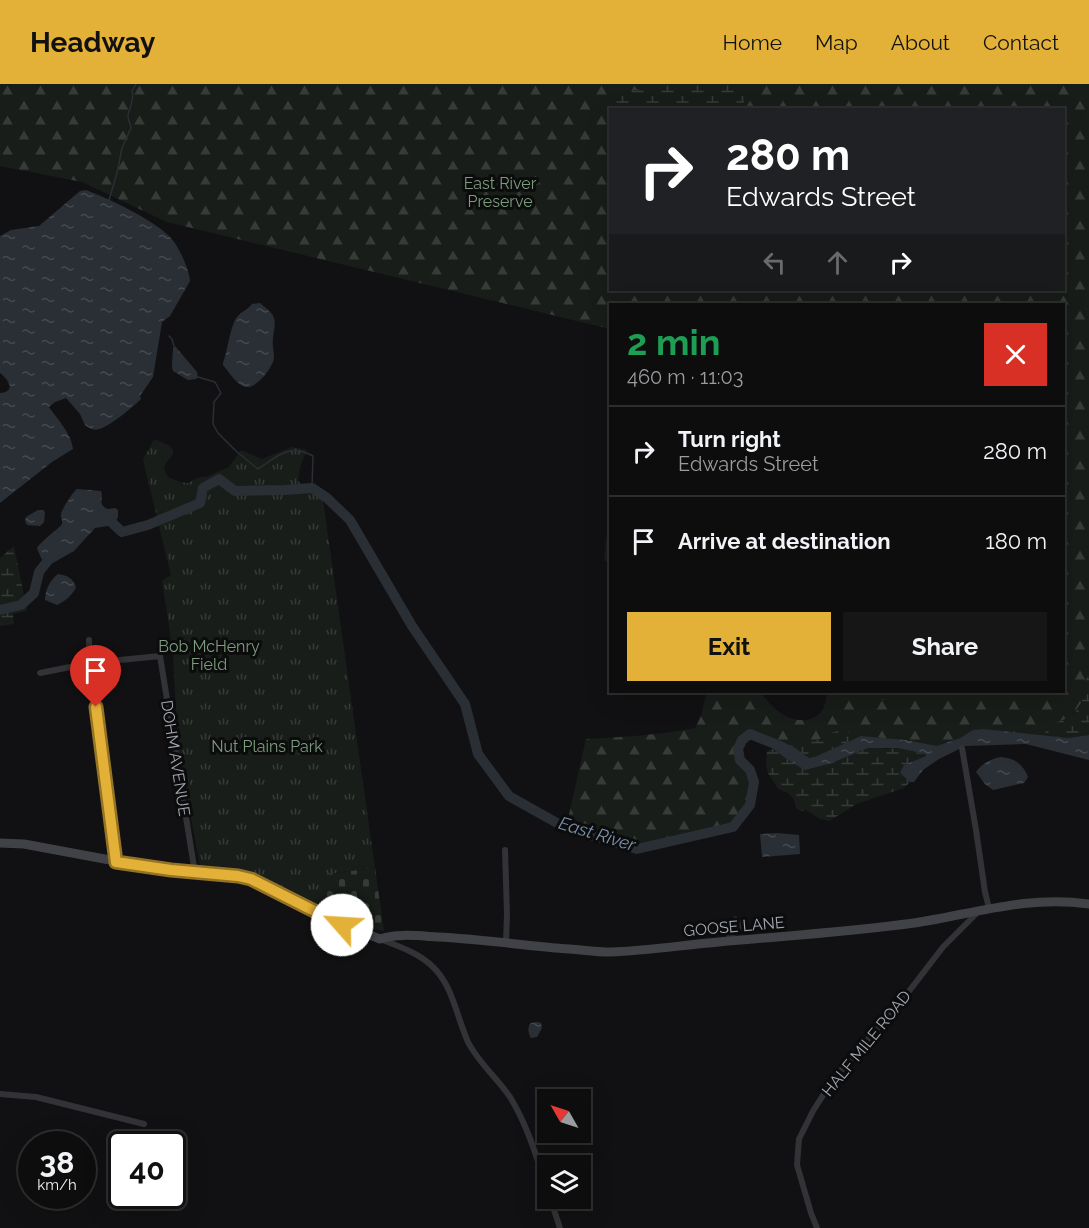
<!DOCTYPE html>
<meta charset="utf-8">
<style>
body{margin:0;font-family:Raleway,sans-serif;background:#161617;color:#f1f3f6;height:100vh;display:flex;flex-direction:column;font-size:22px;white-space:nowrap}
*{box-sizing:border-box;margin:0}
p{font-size:20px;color:#9a9c9e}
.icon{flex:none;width:33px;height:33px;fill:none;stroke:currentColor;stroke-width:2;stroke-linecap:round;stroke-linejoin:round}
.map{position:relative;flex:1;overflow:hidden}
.panel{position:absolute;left:609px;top:219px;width:456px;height:390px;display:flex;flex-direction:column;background:#0d0d0e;border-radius:0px;box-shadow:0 6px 24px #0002,0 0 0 2px #2d2d2e}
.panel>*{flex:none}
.top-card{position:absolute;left:609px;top:24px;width:456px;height:183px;border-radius:0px;box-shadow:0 6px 24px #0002,0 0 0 2px #2d2d2e;background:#202124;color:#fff;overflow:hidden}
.needle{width:39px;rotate:309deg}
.fabs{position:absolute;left:537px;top:1005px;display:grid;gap:12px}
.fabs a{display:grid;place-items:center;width:54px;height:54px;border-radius:0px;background:#0d0d0e;box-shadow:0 6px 24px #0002,0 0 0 2px #2d2d2e;font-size:30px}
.speed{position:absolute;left:18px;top:1047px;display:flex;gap:12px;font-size:30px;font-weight:700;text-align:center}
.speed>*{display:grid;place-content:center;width:78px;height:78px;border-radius:50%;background:#0d0d0e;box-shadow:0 6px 24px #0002,0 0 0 2px #2d2d2e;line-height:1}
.speed small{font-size:15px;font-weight:400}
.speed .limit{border:3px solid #111;border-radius:9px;background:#fff;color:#111}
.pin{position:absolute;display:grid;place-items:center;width:51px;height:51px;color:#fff;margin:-62px -26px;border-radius:50% 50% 50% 0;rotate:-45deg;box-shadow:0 0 6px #0007}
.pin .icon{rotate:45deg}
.me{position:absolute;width:66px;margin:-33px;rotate:296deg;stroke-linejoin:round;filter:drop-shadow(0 0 4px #0008)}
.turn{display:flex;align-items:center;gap:21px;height:126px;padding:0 18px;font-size:27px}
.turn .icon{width:78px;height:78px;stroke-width:2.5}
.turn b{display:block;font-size:42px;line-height:51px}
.lanes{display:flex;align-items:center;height:57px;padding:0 18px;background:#0003;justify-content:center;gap:30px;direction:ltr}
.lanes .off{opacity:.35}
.round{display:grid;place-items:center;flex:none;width:63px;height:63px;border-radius:0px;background:#161617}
.headline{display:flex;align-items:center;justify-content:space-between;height:102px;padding:0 18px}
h1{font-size:36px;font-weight:700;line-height:45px;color:#1e9e55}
.primary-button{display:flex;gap:12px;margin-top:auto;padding:12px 18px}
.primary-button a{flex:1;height:69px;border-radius:0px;background:#e4b138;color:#111;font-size:24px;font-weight:700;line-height:69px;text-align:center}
.primary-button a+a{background:#161617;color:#f1f3f6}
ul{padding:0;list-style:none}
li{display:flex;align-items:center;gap:18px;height:90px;padding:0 18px;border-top:2px solid #2d2d2e}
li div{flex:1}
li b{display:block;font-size:22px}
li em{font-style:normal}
header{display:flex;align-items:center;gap:36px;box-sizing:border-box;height:84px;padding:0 30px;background:#e4b138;color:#111}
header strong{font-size:28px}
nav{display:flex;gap:33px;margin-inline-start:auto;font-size:21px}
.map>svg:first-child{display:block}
.grass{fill:url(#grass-tufts)}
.forest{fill:url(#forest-firs);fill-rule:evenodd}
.wetland{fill:url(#wetland-marsh)}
.cemetery{fill:url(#cemetery-stones)}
.water{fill:url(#water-ripples)}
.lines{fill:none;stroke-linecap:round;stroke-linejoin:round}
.stream{stroke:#292f35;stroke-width:1.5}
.river{stroke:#292f35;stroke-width:10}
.street{stroke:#323337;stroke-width:6}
.secondary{stroke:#414247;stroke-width:9}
.route-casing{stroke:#947324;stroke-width:15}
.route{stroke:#e4b138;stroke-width:10}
.labels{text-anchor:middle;stroke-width:6;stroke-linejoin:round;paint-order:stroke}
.park-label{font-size:16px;fill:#7c9c7f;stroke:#0c0c0d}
.street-label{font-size:16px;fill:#a3a7b2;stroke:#0c0c0d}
.water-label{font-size:18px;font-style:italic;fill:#7c93ab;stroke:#0c0c0d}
</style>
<header>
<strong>Headway</strong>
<nav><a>Home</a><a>Map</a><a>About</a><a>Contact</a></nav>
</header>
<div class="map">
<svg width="1089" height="1144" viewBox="0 0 1089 1144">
<defs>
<pattern id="grass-tufts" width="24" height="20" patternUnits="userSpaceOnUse" patternTransform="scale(1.5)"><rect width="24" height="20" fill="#181d19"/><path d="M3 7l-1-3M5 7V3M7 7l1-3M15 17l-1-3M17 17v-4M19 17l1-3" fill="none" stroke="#363b38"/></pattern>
<pattern id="forest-firs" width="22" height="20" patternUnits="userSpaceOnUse" patternTransform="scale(1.5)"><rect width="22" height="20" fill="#181d19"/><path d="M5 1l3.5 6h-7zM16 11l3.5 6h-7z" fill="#363b38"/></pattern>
<pattern id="wetland-marsh" width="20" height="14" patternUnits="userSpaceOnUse" patternTransform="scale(1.5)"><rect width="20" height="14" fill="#181d19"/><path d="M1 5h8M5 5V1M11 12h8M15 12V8" fill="none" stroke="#363b38"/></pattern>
<pattern id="cemetery-stones" width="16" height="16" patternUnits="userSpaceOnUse" patternTransform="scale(1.5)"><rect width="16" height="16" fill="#181d19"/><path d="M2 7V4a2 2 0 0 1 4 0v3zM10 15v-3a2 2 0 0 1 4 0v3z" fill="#363b38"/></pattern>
<pattern id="water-ripples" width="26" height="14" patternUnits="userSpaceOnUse" patternTransform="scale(1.5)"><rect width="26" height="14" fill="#292f35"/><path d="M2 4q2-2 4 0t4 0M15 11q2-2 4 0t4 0" fill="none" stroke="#454a50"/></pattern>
</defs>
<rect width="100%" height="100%" fill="#111113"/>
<polygon class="grass" points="154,355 170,362 173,366 173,370 164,382 165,387 168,393 180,398 188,399 200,393 206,393 229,383 241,366 262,375 292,363 307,366 300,383 298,396 302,402 322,409 375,784 327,790 327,830 263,795 232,785 200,781 185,703 178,673 173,568 162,497 171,491 143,376"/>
<g class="forest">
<path d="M0 0H1089V591L1085 597 1081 619 1072 633 1055 639 1041 652 983 645 973 646 960 654 937 662 906 656 861 652 834 664H794L791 661 780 662 750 650 742 656 738 666 740 676 750 686 754 698 750 721 733 743 637 765 566 744 586 655C622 653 659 651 695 644L701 632 706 611 712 608H760C771 622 784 637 804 636 810 636 817 633 821 628 825 624 826 615 827 609L829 608H917L924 610 928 608H1064V220H610V245L167 138 82 98 0 82ZM610 26H1064V206H610Z"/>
<polygon points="610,419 610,477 604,477"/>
</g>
<g class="wetland">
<polygon points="648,0 744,0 747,6 742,25 611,26 609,24 613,11 645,4"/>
<polygon points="14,462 27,527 13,530 14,540 0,542 0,474"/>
<polygon points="1089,591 1089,651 1068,654 1041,652 1055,639 1073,632 1081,619 1085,597"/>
<polygon points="842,646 860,650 861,652 817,672 809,674 791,661 798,656 812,657 818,656 830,649"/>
<polygon points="876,663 884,665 898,664 925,670 926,672 904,681 900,689 910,698 904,704 857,720 829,737 820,735 806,726 801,727 796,724 794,715 788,709 778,705 768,689 766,680 767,667 773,665 791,678 832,679 868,664"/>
</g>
<g class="cemetery">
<polygon points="881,608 905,608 905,613 882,616"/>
<polygon points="375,784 384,847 367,844 327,830 327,790"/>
</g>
<g class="water">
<path d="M86 106C108 114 156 137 171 154 179 163 189 185 190 197L170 232 162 238 153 293 140 312 141 315C134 322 109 343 99 345 94 347 89 344 85 341L80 330 66 314 55 318 49 323C58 336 71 349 73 365L52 378 0 419V309C17 308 8 295 0 289V152L11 146 39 142 80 107Z"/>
<path d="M260 219C264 223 271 227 273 232 277 239 273 248 273 255 272 261 274 267 274 274 273 283 257 304 247 303 238 303 229 288 223 281V279C228 265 229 249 235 236 240 227 247 227 252 220Z"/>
<path d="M175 262 197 288 198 293 196 295 188 296 173 287C171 282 173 270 173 264Z"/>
<path d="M77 405 101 407C104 414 97 421 108 425L115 424 118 426V433L114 441 95 444 74 467 51 480 48 481 44 480 38 467 37 464C41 457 61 443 62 440 63 436 60 433 61 430 62 425 73 408 77 405Z"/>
<polygon points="38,426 43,426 45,428 44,438 40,442 27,441 25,437 26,433"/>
<path d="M58 490C68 492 73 494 76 503 72 512 65 517 57 521L45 516C45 506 50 496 58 490Z"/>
<polygon points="983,645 1068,654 1089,651 1089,676 1026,660 965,662 939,675 923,686 914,698 910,698 900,689 904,681 926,672 925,670 898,664 868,664 832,679 805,686 791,678 773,665 780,662 791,661 809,674 817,672 861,652 906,656 937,662 960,654 973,646"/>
<path d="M1001 673C1014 674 1023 680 1028 693L1024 699 993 706 985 700 976 688C982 679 991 675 1001 673Z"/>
<polygon points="776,749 799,751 800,770 762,773 760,750"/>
<path d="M736 832 746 842 737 851 727 854 724 849C726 841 728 836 736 832Z"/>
<path d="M537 938 541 939 542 944 537 953 531 954C528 949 527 943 531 939Z"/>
</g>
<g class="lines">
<g class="stream">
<path d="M109 116 117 89 122 64 131 44C131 42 128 35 128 33 128 23 135 19 132 7L136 0"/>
<polyline points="169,252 172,255 174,262"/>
<path d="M198 293 215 298 221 309 214 318 213 340 218 349 236 367 258 385C278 372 289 359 313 372L312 404"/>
</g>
<g class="river">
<polyline points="102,435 107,434 122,448 148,441 200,419 203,404 219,395 235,407 285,406 312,404 327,414 350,436 412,542 465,620 478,670 509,712 566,744 637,765 733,743 750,721 754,698 750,686 740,676 738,665 742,656 750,650 780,662 791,668"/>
<polyline points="0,526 21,521 34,509 39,488 53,470"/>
</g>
<g class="street">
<polyline points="89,556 90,579 116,778"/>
<polyline points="40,589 90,579 160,572 195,789"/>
<polyline points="962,664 976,746 985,808 989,824"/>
<polyline points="505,766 507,830 506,858"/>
<path d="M380 855C398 862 419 869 433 883 453 902 457 934 468 958 478 978 497 994 510 1013 528 1042 537 1075 548 1107"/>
<polyline points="0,1010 36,1013 144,1040"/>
<polyline points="550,1114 560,1144"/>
<polyline points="817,1144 811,1129 797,1081 799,1055 813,1027 832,997 903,915 943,863 978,828"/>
</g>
<path class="secondary" d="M0 759 24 760 142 782 238 792 261 799 328 835 380 855C397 849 420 852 438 853 482 855 526 862 570 865 583 866 597 868 610 868 647 867 683 861 719 858 784 852 849 848 914 839 973 830 1027 811 1089 820"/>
</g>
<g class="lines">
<g class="route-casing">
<polyline id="route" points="96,623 116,778 171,786 238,792 251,795 342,841"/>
</g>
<use href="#route" class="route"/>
</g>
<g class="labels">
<g class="park-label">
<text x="500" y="105">East River<tspan x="500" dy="18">Preserve</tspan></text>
<text x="209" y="568">Bob McHenry<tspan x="209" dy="18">Field</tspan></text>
<text x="267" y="668">Nut Plains Park</text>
</g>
<g class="street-label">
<text transform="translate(176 674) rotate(81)" y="6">DOHM AVENUE</text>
<text transform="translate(734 842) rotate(-5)" y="6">GOOSE LANE</text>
<text transform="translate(866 959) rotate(-51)" y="6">HALF MILE ROAD</text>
</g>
<g class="water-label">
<text transform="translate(597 750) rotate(17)" y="6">East River</text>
</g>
</g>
</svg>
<div class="fabs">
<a><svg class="needle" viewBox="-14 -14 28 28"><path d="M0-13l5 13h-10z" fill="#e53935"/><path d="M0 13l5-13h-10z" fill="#9a9c9e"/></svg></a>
<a><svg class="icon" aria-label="layers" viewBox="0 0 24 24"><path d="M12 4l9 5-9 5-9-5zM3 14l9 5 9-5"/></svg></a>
</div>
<div class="speed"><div>38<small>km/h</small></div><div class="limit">40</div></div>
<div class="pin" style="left:96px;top:623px;background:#d93025"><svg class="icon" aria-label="arrive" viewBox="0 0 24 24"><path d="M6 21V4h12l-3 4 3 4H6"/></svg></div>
<svg class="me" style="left:342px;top:841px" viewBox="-20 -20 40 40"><circle r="19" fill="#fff"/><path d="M0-13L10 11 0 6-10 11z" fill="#e4b138"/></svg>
<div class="top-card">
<div class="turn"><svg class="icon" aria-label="right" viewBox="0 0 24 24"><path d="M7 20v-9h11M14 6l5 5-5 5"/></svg><div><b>280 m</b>Edwards Street</div></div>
<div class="lanes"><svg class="icon off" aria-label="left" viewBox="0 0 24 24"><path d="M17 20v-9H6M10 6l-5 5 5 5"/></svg><svg class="icon off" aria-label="ahead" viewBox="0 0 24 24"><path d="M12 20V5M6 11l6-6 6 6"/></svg><svg class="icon" aria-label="right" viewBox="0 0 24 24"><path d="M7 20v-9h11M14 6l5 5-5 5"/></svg></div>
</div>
<section class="panel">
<div class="headline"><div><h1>2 min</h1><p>460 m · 11:03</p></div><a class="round" style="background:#d93025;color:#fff"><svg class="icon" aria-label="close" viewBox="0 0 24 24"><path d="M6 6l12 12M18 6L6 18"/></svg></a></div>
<ul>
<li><svg class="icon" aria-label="right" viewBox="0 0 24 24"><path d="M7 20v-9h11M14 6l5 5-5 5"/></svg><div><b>Turn right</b><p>Edwards Street</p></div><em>280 m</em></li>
<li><svg class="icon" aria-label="arrive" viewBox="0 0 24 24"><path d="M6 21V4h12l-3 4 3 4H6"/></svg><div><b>Arrive at destination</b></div><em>180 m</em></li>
</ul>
<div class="primary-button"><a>Exit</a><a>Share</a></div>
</section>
</div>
